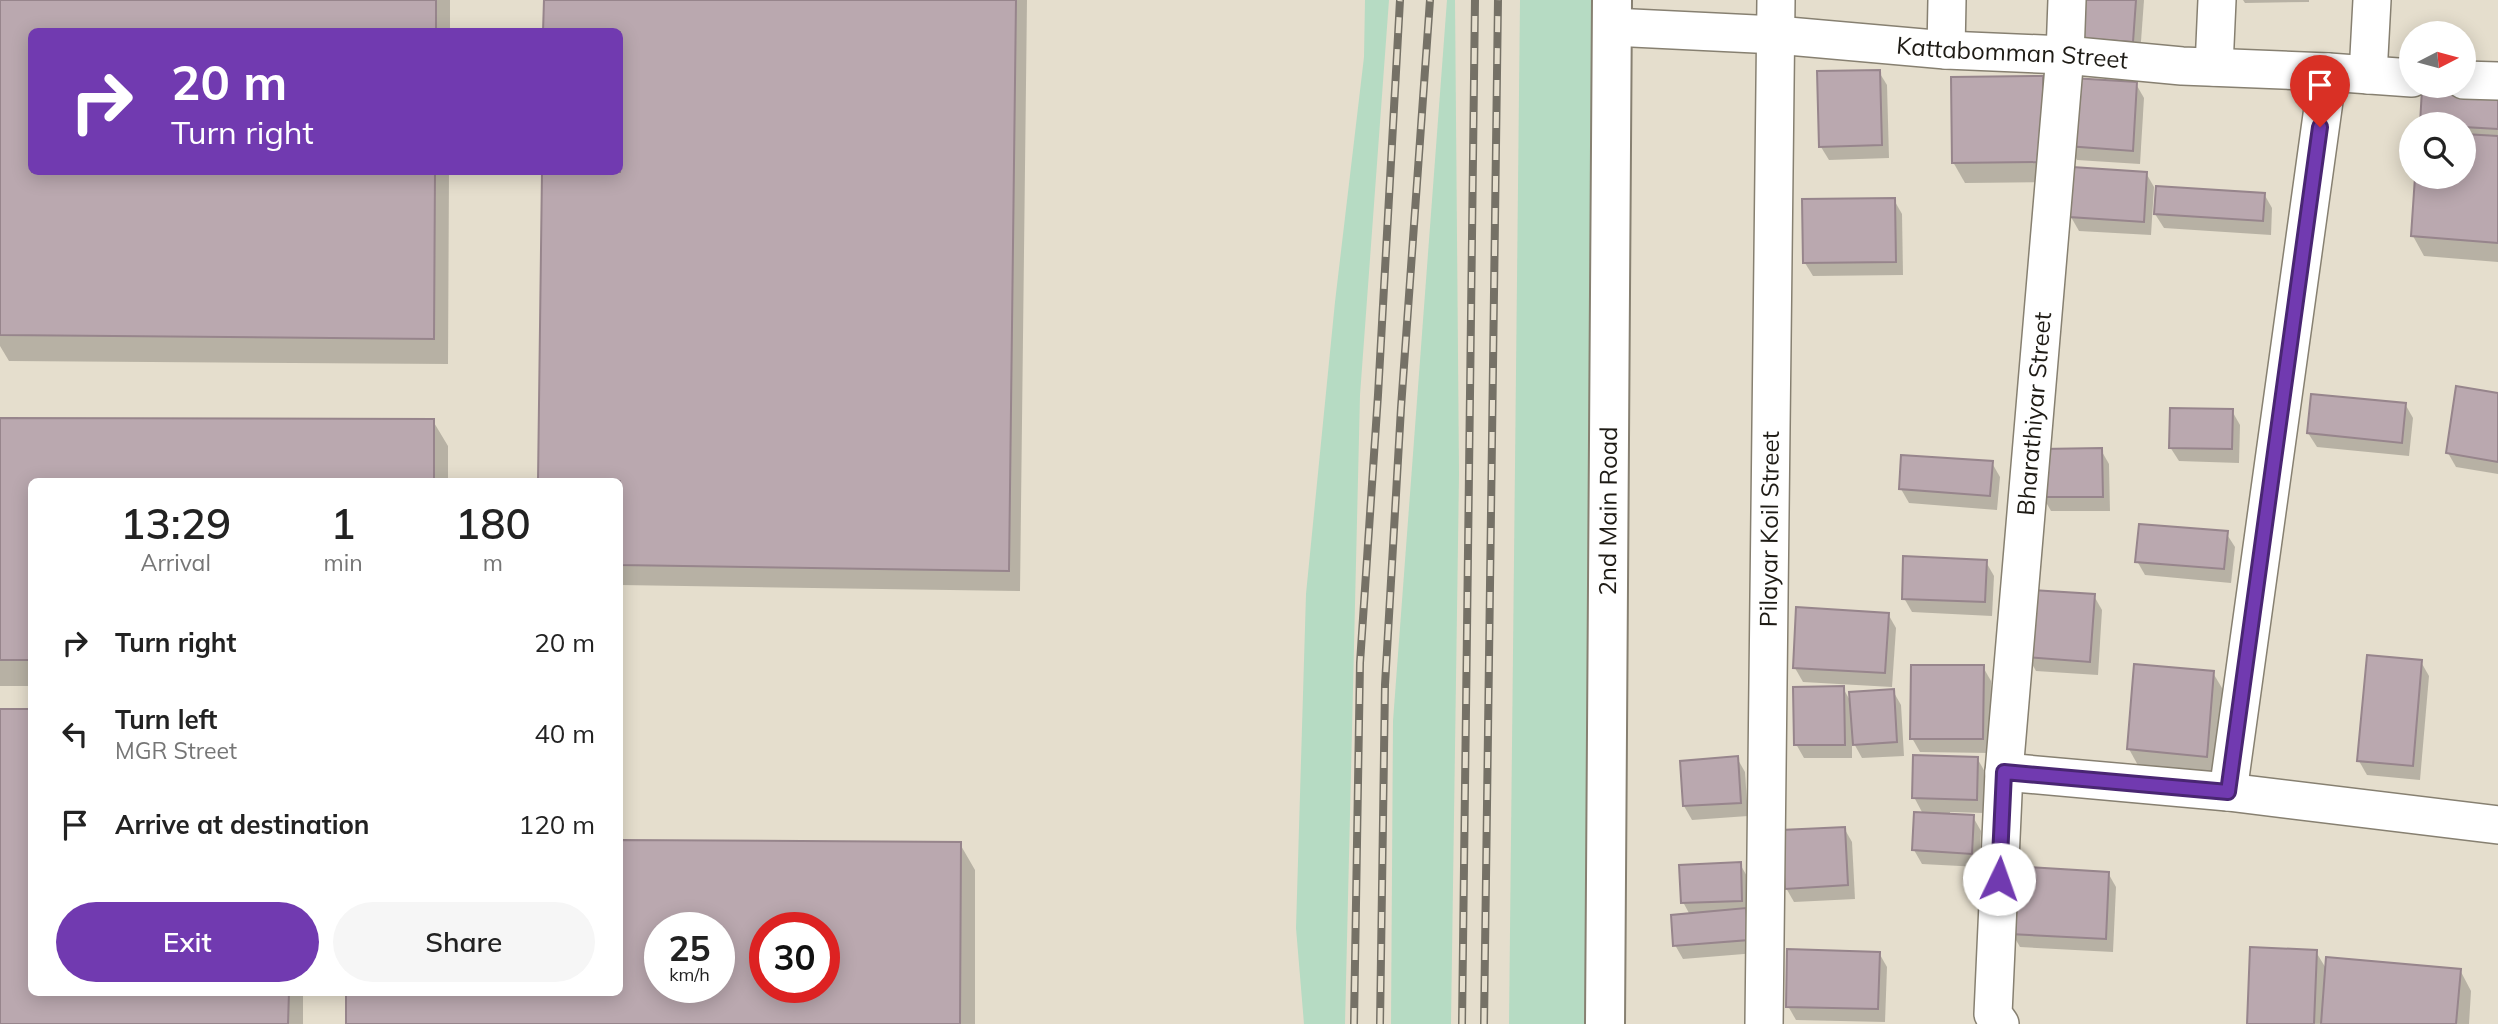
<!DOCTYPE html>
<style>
body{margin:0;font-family:Mulish,sans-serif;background:#f6f6f6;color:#222;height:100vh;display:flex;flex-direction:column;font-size:26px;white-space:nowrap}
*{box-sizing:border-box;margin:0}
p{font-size:23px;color:#767676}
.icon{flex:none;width:38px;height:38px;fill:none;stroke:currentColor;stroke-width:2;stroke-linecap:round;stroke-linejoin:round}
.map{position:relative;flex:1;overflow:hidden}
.panel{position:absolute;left:28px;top:478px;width:595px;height:518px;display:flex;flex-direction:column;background:#fff;border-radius:10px;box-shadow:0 4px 18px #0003}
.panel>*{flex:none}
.banner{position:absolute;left:28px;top:28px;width:595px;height:147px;border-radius:10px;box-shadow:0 4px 18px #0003;background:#713ab0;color:#fff;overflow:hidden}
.needle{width:46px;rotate:84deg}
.buttons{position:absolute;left:2399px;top:21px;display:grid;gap:14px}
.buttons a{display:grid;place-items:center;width:77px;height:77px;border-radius:50%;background:#fff;box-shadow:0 4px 18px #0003;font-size:35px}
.speed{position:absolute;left:644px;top:912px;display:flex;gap:14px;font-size:35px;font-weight:700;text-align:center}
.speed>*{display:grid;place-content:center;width:91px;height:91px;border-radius:50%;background:#fff;box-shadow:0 4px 18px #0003;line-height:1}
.speed small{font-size:18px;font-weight:400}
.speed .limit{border:10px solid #d22;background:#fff;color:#111}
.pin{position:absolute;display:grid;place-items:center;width:60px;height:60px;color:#fff;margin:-72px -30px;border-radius:50% 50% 50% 0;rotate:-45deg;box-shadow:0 0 7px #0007}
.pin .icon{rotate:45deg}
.me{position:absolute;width:77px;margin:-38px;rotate:3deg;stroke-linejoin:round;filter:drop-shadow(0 0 5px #0008)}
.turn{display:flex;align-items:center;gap:24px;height:147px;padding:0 28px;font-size:32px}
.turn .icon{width:91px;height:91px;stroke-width:2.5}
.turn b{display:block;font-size:49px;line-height:60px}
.eta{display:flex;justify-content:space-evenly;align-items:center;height:119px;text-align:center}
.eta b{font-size:42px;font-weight:600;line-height:49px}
.button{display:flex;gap:14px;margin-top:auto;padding:14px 28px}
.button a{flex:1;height:80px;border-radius:42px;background:#713ab0;color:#fff;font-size:28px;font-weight:600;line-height:80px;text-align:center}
.button a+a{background:#f6f6f6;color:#222}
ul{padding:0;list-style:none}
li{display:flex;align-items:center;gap:21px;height:91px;padding:0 28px}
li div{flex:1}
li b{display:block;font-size:26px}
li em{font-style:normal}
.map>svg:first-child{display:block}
.green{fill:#b6dbc3}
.shadow{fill:#0003;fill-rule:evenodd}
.building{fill:#baa8af;stroke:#97858c;stroke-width:2;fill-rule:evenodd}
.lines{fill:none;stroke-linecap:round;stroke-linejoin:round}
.street-casing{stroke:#878071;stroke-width:40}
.secondary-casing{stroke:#878071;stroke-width:42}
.street{stroke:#fff;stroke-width:37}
.secondary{stroke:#fff;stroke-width:38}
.rail-casing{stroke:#757166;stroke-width:8}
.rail{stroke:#e5decd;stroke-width:5;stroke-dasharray:16;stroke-linecap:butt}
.route-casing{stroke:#492672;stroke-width:18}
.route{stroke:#713ab0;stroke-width:12}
.labels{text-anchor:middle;stroke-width:5;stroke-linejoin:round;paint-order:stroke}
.street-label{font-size:24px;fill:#1e1b15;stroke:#e5decd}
</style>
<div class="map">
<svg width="2498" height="1024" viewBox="0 0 2498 1024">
<rect width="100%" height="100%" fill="#e5decd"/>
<g class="green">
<polygon points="1365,0 1389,0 1360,395 1345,1024 1304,1024 1296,928 1306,594 1335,302 1364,57"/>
<polygon points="1447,0 1455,0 1459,474 1451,1024 1391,1024 1393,721"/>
<polygon points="1520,0 1593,0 1587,1024 1509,1024"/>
</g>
<g class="shadow">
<polygon points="0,0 450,0 450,32 32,32 32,172 449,172 448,364 9,361 0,346"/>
<polygon points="546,0 1027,0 1020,591 620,585 620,481 540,481 544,172 620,172 620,32"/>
<polygon points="2078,0 2144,0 2140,55 2083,51"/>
<polygon points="2243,0 2309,0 2309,2 2245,3"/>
<polygon points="1879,72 1887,85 1889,158 1829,160 1821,147"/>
<polygon points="2042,78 2054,98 2055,182 1965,183 1953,162"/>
<polygon points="2136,84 2144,98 2140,164 2077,160 2069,146"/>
<polygon points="2424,90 2498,93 2498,262 2424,256 2413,236 2417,177 2464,177 2464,124 2422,124"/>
<polygon points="2146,173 2154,187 2151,235 2079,231 2071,217"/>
<polygon points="2264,194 2272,208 2271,235 2164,228 2155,214"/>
<polygon points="1894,200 1902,214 1903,275 1813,276 1805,263"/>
<polygon points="2498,394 2498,474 2456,467 2448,453"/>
<polygon points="2405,404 2413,418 2409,456 2317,447 2308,433"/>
<polygon points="2232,411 2240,425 2239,463 2179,461 2170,447"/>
<polygon points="0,420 433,421 448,446 448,481 32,481 32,686 0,686"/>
<polygon points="2101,450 2109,464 2110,511 2051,511 2043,497"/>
<polygon points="1992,463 2000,477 1997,510 1909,503 1901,489"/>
<polygon points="2226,533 2235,547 2231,583 2145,575 2137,561"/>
<polygon points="1986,562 1994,576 1992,616 1912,612 1904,598"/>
<polygon points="2094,596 2102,610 2098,675 2036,671 2028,657"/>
<polygon points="1888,614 1896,628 1892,687 1803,682 1795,668"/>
<polygon points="2421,662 2429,676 2420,780 2367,775 2359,761"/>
<polygon points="1983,667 1991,681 1990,753 1920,752 1912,738"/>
<polygon points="2213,673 2225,693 2218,777 2140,769 2129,749"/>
<polygon points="1843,688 1852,704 1893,691 1901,705 1904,756 1862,758 1852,740 1852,758 1804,758 1796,744"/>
<polygon points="0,711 32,992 303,992 303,1024 0,1024"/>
<polygon points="1737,758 1745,772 1748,816 1692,820 1684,806"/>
<polygon points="1977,758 1985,772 1984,813 1950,812 1950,815 1973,817 1981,831 1979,867 1922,864 1914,850 1923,814 1914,797"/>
<polygon points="1844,828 1852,842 1855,899 1794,902 1786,888"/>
<path d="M620 842 960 844 975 870V1024H347L620 992ZM660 928H719V987H660ZM765 928H824V987H765Z"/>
<polygon points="1740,864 1748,878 1756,953 1683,959 1675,945 1690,915 1683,902"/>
<polygon points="2108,873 2116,887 2113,952 2020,947 2012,933"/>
<polygon points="2316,952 2327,970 2460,970 2471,991 2469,1024 2249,1024"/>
<polygon points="1879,953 1887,967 1885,1022 1796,1020 1788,1006"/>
</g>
<g class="building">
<polygon points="0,0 436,0 436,32 32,32 32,172 435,172 434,339 0,335"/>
<polygon points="544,0 1016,0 1009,571 620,565 620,481 538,481 542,172 620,172 620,32 543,32"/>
<polygon points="2076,0 2136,0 2133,42 2074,38"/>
<polygon points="1880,70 1882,145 1819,147 1817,71"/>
<polygon points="2043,76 2044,162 1952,163 1951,77"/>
<polygon points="2072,78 2137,82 2133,151 2067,146"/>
<polygon points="2422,89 2498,92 2498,129 2464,127 2464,124 2420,124"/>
<polygon points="2464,134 2498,136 2498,243 2411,236 2415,177 2464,177"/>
<polygon points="2072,167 2147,172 2144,222 2069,217"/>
<polygon points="2156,186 2265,193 2263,221 2154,214"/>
<polygon points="1895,198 1896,262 1803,263 1802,199"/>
<polygon points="2456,386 2498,393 2498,462 2446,453"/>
<polygon points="2311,394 2406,403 2402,443 2307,433"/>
<polygon points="2170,408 2233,409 2232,449 2169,448"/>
<polygon points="0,418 434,419 434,481 32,481 32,660 0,660"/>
<polygon points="2102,448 2103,497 2041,497 2041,449"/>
<polygon points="1901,455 1993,461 1990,496 1899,489"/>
<polygon points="2139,524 2228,531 2224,569 2135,562"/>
<polygon points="1903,556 1987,560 1985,602 1902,599"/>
<polygon points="2030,590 2095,594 2090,662 2026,657"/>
<polygon points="1796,607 1889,613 1885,673 1793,668"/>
<polygon points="2367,655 2422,660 2413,766 2357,761"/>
<polygon points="2134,664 2214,671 2207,757 2127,749"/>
<polygon points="1911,665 1984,665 1983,739 1910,739"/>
<polygon points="1844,686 1845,745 1794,745 1793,687"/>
<polygon points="1894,689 1897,742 1853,745 1849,692"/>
<polygon points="0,709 32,709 32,992 289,992 288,1024 0,1024"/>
<polygon points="1913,755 1978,757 1977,800 1912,798"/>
<polygon points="1738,756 1741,803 1683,806 1680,761"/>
<polygon points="1914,812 1974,815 1972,854 1912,850"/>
<polygon points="1845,827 1848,885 1785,889 1781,830"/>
<path d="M620 840 961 842 960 1024H346V992H620ZM660 928H719V987H660ZM765 928H824V987H765Z"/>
<polygon points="1741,862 1742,901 1681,903 1679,865"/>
<polygon points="2014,866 2109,872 2106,939 2010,934"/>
<polygon points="1746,908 1749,940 1673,946 1671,915"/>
<polygon points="2250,947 2317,950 2314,1024 2247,1024"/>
<polygon points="1787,949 1880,952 1878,1009 1786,1007"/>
<polygon points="2326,957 2461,969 2456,1024 2321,1024"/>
</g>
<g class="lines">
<g class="street-casing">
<g id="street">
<path id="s1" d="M1612 27 1776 35 1946 50 2065 55 2182 66 2328 72 2412 78"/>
<polyline points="1946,50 1947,0"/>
<polyline points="2214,67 2217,0"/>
<polyline points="2368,75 2372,0"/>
<polyline points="2464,80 2498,81"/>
<polyline points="2004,772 2228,792 2498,825"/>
<polyline points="2228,792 2328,72"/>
<path id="s2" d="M1764 1024 1776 0"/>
<path id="s3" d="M2000 1024 1993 1014 2004 772 2065 55 2067 0"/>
</g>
</g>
<g class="secondary-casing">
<g id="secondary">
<path id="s4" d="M1605 1024 1612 0"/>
</g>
</g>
<use href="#street" class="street"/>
<use href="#secondary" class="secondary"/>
<g class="rail-casing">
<g id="rail">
<polyline points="1354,1024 1360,663 1378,395 1400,0"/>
<polyline points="1380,1024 1385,685 1401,408 1430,0"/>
<polyline points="1462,1024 1475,0"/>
<polyline points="1484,1024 1498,0"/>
</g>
</g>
<use href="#rail" class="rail"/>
</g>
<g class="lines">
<g class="route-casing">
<polyline id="route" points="1999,879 2004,772 2228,792 2320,127"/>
</g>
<use href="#route" class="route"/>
</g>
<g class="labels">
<g class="street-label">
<text dy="8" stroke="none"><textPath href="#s1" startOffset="401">Kattabomman Street</textPath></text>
<text dy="8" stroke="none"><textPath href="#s3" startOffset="614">Bharathiyar Street</textPath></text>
<text dy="8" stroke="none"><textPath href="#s4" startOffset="513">2nd Main Road</textPath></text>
<text dy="8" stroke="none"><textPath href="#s2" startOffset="495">Pilayar Koil Street</textPath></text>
</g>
</g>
</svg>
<div class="buttons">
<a><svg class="needle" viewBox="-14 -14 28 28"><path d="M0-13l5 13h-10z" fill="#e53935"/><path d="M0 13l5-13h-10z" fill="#767676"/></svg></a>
<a><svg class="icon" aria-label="search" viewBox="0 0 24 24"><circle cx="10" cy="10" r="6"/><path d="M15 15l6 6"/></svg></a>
</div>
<div class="speed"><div>25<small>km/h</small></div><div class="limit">30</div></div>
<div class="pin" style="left:2320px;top:127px;background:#d93025"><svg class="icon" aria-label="arrive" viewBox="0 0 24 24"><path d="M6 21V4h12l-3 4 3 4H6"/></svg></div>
<svg class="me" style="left:1999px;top:879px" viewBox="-20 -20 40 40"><circle r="19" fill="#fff"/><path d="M0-13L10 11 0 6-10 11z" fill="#713ab0"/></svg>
<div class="banner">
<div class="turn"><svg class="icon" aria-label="right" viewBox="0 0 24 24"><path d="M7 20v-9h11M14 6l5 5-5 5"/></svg><div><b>20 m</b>Turn right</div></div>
</div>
<section class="panel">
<div class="eta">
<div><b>13:29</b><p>Arrival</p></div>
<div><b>1</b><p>min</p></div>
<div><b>180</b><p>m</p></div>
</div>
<ul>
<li><svg class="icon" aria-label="right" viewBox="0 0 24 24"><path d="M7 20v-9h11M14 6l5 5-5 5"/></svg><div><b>Turn right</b></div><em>20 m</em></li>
<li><svg class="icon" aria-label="left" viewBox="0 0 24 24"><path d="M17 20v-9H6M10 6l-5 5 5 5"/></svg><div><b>Turn left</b><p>MGR Street</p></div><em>40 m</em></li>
<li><svg class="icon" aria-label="arrive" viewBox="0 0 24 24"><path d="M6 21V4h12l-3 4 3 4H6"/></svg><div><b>Arrive at destination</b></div><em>120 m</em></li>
</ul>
<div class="button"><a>Exit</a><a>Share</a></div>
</section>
</div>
